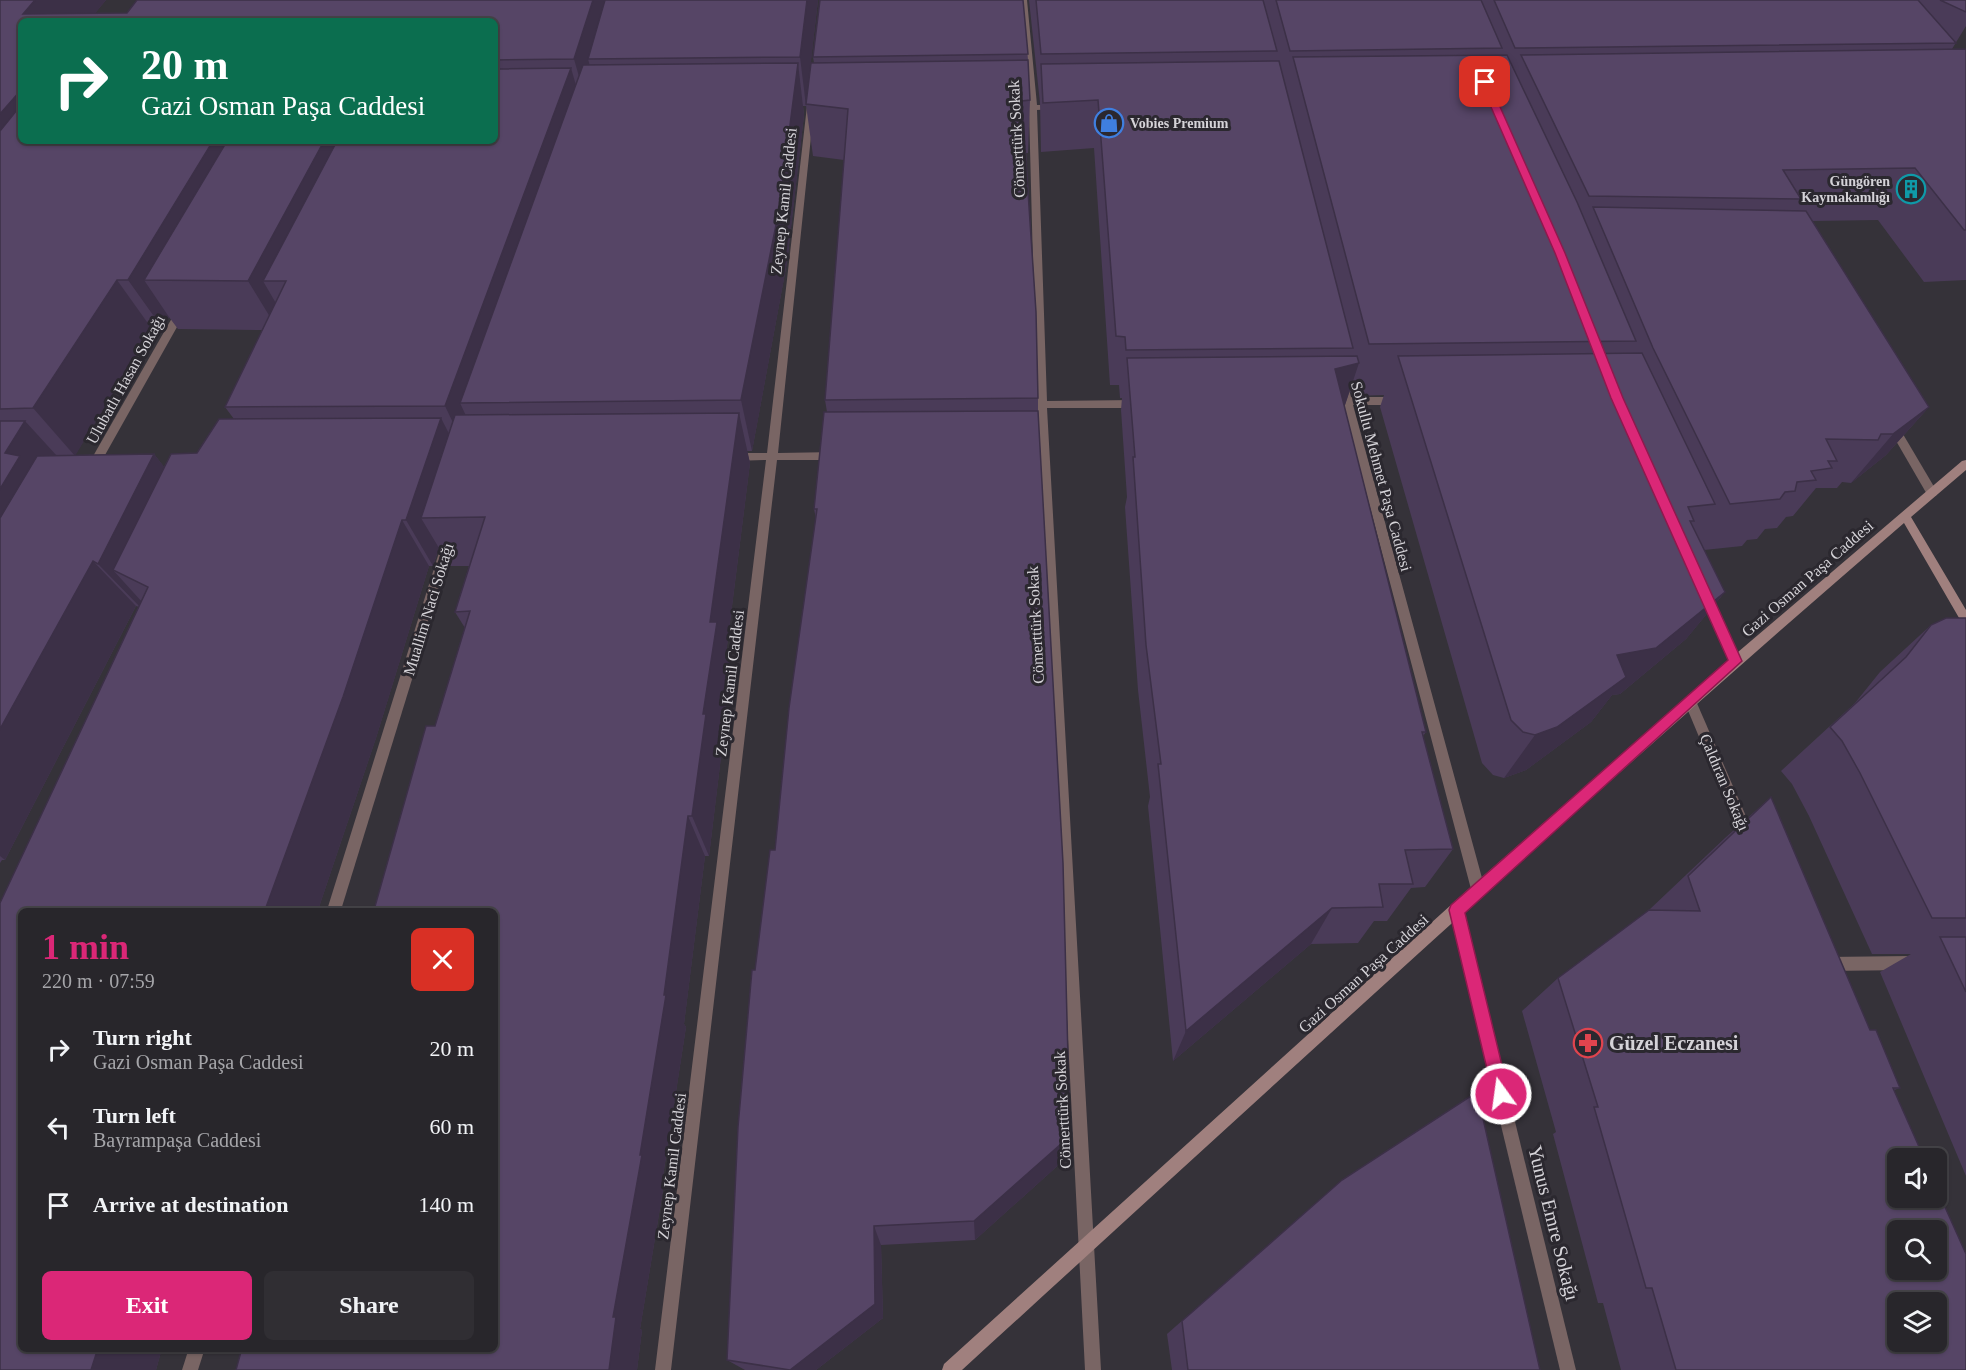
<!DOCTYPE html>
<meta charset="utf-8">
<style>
body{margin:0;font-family:"Times New Roman",serif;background:#302e33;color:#f1f3f6;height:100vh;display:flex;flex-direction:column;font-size:22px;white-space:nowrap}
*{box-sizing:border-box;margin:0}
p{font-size:20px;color:#a5a5a9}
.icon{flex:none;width:33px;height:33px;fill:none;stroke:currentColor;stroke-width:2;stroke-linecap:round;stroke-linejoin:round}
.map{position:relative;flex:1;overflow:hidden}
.sheet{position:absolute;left:18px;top:908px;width:480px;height:444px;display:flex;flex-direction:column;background:#28262b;border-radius:9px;box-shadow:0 2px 4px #0004,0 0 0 2px #444347}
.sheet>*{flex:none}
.top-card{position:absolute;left:18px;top:18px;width:480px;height:126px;border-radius:9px;box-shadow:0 2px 4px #0004,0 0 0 2px #444347;background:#0b6e4f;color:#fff;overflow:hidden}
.controls{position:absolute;left:1887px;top:1148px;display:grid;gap:12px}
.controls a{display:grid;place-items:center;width:60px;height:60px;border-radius:9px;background:#28262b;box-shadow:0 2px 4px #0004,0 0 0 2px #444347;font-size:30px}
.pin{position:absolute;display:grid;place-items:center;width:51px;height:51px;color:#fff;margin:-26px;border-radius:12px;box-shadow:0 3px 9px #0006}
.me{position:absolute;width:66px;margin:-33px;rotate:346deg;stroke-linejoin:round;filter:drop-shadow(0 0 4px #0008)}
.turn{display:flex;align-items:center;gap:21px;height:126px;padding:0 24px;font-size:27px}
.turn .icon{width:78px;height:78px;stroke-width:2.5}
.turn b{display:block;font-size:42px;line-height:51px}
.round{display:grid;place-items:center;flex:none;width:63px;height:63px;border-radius:9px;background:#302e33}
.summary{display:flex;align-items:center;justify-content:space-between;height:102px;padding:0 24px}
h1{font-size:36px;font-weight:600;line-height:45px;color:#db2777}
.primary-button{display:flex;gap:12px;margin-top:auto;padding:12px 24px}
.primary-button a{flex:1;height:69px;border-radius:9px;background:#db2777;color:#fff;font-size:24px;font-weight:600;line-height:69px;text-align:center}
.primary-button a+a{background:#302e33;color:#f1f3f6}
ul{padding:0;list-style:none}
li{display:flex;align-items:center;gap:18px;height:78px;padding:0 24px}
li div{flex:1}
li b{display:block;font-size:22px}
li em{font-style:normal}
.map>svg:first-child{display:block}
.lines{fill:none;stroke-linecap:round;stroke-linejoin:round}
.street{fill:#796564;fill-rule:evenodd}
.secondary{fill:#a0807e;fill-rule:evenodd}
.wall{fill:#4a3b58;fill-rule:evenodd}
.shaded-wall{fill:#3c3047}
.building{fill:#564566;stroke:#3c3047;stroke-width:1.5;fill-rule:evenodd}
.route{fill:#db2777;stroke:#8e194d;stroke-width:1.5}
.labels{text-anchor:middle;stroke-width:6;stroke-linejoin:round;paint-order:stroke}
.far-poi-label{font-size:14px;font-weight:bold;fill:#d5d3d8;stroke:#2b282f;text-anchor:start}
.street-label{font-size:16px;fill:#d5d3d8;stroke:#2b282f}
.near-poi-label{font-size:20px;font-weight:bold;fill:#d5d3d8;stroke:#2b282f;text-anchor:start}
.near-street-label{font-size:20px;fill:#d5d3d8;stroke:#2b282f}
</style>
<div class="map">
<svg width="1966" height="1370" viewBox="0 0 1966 1370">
<rect width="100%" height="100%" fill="#353239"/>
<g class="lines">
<g class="street">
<polygon points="1019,0 1027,0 1037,105 1055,105 1059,107 1055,109 1037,110 1047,401 1136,400 1141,404 1136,408 1047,408 1101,1370 1085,1370 1038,455 1029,110 1015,110 1011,108 1015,106 1029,105"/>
<polygon points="807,106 814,108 778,453 836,452 841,456 836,460 777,460 671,1370 655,1370 766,460 733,461 728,457 733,453 767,453"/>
<polygon points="181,308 186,311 96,471 88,471 87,468 88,465 176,311"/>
<polygon points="1343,383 1348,386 1351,397 1397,397 1402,401 1397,405 1353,405 1485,889 1483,893 1478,895 1473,893 1471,889 1343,405 1335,403 1334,401 1335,399 1341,397 1338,386"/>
<polygon points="1893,423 1897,424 1936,490 1937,493 1936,496 1928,496 1888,427"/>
<polygon points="448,539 454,543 341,910 327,910 442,543"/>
<polygon points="1690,696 1694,697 1696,701 1755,837 1753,841 1748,843 1743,841 1741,837 1684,701 1686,697"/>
<polygon points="1456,904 1461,906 1463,910 1576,1370 1560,1370 1449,910 1451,906"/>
<polygon points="1911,956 1916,958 1918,963 1916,968 1911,970 1826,971 1821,969 1819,964 1821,959 1826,957"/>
<polygon points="189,1348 205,1348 198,1370 182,1370"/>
</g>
<path class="secondary" d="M1966 460V470L1911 517 1966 610V625L1962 623 1904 523C1584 799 1274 1085 962 1370H942L944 1364 1473 885 1729 660 1699 594 1701 591H1709L1738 652 1962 461Z"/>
</g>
<g class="wall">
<path d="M0 0H106L95 13H127L137 0H818L809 76 811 63H814L813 57 820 0H1023L1028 60 1030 100 1028 153H1026L1036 312 1038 398V411L1063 863 1070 1136 1064 1160 975 1240 881 1245 883 1318 816 1370H745L727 1360 738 1127 752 970H755L770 850H775L789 708 816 519 814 509 824 412H827L825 400 844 160 813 156 806 105V106H803L804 115 787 262 752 451H747L750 463 726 654 731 667 720 751 721 757 709 856H705L684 1024 686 1027 663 1176 665 1178 640 1329 642 1330 637 1370H236L242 1348H495V910H374L426 726H435L465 628 455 612 469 566H449L439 548 433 566H429L376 738 318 910H21V1348H162L156 1370H0V903L139 607 136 606 5 860H2L0 863ZM21 21H495V141H21ZM169 317 178 329 263 330 225 407 234 419H219L197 453 171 454 164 467 154 454 75 455 152 329H163Z"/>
<polygon points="1029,0 1966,0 1966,26 1952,49 1966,50 1966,280 1924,282 1878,220 1812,221 1929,407 1886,455 1851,483 1842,482 1837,488 1816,488 1793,516 1786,517 1777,528 1765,529 1757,539 1747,540 1742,546 1704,550 1725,592 1686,639 1620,694 1612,695 1591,722 1526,770 1504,778 1493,775 1482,763 1380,407 1384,395 1352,396 1350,390 1344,408 1426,732 1423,736 1453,849 1425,887 1411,888 1387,921 1374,921 1358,943 1311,944 1173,1061 1148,806 1150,797 1138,690 1125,507 1127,497 1121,410 1122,398 1120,398 1119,385 1110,385 1094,148 1041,152 1040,103"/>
<polygon points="1966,618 1966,1176 1880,972 1911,954 1872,954 1809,816 1792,784 1781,771 1855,703 1880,672 1931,625"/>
<polygon points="1771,797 1870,1030 1900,1088 1894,1090 1966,1370 1621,1370 1603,1303 1598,1303 1553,1134 1556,1132 1522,1011 1558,978 1649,910 1725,838"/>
<polygon points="1342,1180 1540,1370 1172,1370 1167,1334"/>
</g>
<g class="shaded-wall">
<polygon points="35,0 106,0 89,21 23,14"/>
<polygon points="593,0 619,0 588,59 595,85 588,108 574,59"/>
<polygon points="807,0 818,0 806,106 800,57"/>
<polygon points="798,63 804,115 787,262 752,451 741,400"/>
<polygon points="571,68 585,117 460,403 475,435 468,454 445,406"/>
<polygon points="21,90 21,141 0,207 0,114"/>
<polygon points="213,141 269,141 144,280 169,317 163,329 128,280"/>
<polygon points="324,141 373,141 263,281 284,317 278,330 248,281"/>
<polygon points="117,280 152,329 75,456 33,408"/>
<polygon points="1359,363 1342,414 1335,369"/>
<polygon points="1929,407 1886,455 1851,483 1893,434"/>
<polygon points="739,413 750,463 726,654 731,667 720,751 721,757 709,856 692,816 703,714 710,622"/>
<polygon points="441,418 465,465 421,518 439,548 433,566 406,520"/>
<polygon points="25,421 68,468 0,615 0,489 5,453"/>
<polygon points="154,454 191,501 113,570 143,603 141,608 98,564"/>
<polygon points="402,520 429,566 376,738 318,910 265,910"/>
<polygon points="93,561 136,606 5,860 0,856 0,729"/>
<polygon points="1725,592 1686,639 1620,694 1612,695 1591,722 1526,770 1504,778 1535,735 1617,655"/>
<polygon points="688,816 705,856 684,1024 686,1027 663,1176 665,1178 640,1329 642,1330 637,1370 609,1370 613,1317 640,1155 664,995"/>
<polygon points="1332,908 1311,944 1173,1061 1186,1031"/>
<polygon points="1070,1136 1064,1160 975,1240 974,1221"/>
<polygon points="874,1226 881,1245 883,1318 816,1370 790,1370"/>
<polygon points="98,1348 162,1348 156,1370 91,1370"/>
</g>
<g class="building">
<polygon points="0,0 35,0 23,14 127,13 137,0 593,0 574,59 495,60 495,21 21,21 21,90 0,114"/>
<polygon points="605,0 807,0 800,57 588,59"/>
<polygon points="820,0 1023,0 1028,54 813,57"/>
<polygon points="1036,0 1263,0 1277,51 1041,54"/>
<polygon points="1276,0 1481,0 1502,48 1290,51"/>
<polygon points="1494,0 1918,0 1956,43 1515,48"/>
<polygon points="1940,0 1966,0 1966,12"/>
<polygon points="1965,49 1966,50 1966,230 1964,230 1915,168 1783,170 1801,199 1589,196 1521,55"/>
<polygon points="1507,55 1577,202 1636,341 1369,344 1293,57"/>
<polygon points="1028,60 1030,100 1022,101 1036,312 1038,398 825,400 848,109 806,104 811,63"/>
<polygon points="1279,61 1353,348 1126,350 1125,337 1116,336 1098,100 1043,103 1041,64"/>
<polygon points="798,63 779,210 741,400 460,403 583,65"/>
<polygon points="571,68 445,406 225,407 286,281 263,281 337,141 495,141 495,69"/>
<polygon points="21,105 21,141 213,141 128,280 117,280 33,408 0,409 0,131"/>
<polygon points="227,141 324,141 248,281 144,280"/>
<polygon points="1593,207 1806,211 1929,407 1893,434 1881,434 1878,440 1826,439 1837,461 1828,461 1832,468 1811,471 1816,480 1797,482 1795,491 1785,492 1780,499 1730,504 1653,348"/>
<polygon points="1642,353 1715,504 1688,507 1694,521 1690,521 1725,592 1656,648 1617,655 1626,677 1557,727 1535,735 1523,732 1511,720 1398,356"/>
<polygon points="1357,356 1359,363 1335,369 1426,732 1422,732 1453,849 1405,850 1413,884 1379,884 1383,907 1332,908 1186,1031 1158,764 1161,764 1146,645 1133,457 1135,457 1127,358"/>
<polygon points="1038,411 1063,863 1070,1136 974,1221 874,1226 875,1304 790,1370 727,1360 738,1127 752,970 755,970 770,850 775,850 789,708 817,509 814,509 824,412"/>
<polygon points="739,413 710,622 717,622 703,714 706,714 692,816 688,816 664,995 666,995 640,1155 642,1155 613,1317 616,1317 609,1370 236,1370 242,1348 495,1348 495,910 374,910 426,726 435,726 470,611 455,612 485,517 421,518 455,415"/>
<polygon points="441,418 406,520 402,520 343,697 265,910 21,910 21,1348 98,1348 91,1370 0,1370 0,903 148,587 113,570 171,454 197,453 219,419"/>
<polygon points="0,421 25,421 5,453 20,456 0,489"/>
<polygon points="154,454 98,564 93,561 0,729 0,518 37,456"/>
<polygon points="1946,618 1966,618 1966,918 1932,918 1860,773 1842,741 1830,727 1906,657 1931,625"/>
<path d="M1771 797 1870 1030H1876L1900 1088H1893L1924 1158H1898V1197H1936V1187L1966 1254V1370H1676L1652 1288H1646L1594 1107H1598L1558 978 1649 910 1700 911 1688 876ZM1898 1230H1936V1269H1898ZM1898 1302H1936V1341H1898Z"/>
<polygon points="1940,937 1966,937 1966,992"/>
<polygon points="1477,1092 1540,1370 1188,1370 1182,1321 1342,1180"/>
</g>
<polygon class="route" points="1485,79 1489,82 1565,253 1623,398 1742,661 1465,913 1509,1094 1507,1100 1501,1102 1495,1100 1493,1094 1449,910 1451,905 1728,660 1611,398 1555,253 1480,82"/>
<defs>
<g id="shop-ring" transform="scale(1.5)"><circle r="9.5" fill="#2b282f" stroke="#3f7fe0" stroke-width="1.5"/><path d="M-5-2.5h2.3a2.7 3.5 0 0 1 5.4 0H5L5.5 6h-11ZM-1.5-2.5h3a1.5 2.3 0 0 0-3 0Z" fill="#3f7fe0"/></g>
<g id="building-ring" transform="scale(1.5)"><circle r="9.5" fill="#2b282f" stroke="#0f9aa8" stroke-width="1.5"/><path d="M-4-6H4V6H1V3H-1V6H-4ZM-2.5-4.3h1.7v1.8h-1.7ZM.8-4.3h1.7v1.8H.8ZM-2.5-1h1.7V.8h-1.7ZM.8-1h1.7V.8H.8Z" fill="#0f9aa8"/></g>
<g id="pharmacy-ring" transform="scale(1.5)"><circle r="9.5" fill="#2b282f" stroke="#e0444e" stroke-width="1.5"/><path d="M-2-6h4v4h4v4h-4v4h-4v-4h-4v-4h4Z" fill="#e0444e"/></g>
</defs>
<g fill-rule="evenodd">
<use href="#shop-ring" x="1109" y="123"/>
<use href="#building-ring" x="1911" y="189"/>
<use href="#pharmacy-ring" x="1588" y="1043"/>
</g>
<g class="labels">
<g class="far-poi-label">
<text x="1130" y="128">Vobies Premium</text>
<text x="1890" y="186" text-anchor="end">Güngören<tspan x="1890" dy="16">Kaymakamlığı</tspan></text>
</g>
<g class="street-label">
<text transform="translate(1016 139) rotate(-93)" y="6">Cömerttürk Sokak</text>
<text transform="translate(783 201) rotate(-84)" y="6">Zeynep Kamil Caddesi</text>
<text transform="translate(125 379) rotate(-61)" y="6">Ulubatlı Hasan Sokağı</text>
<text transform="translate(1382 476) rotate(75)" y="6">Sokullu Mehmet Paşa Caddesi</text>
<text transform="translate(1807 578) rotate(-41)" y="6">Gazi Osman Paşa Caddesi</text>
<text transform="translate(428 609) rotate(-73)" y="6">Muallim Naci Sokağı</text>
<text transform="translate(1035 625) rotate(-93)" y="6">Cömerttürk Sokak</text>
<text transform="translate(729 683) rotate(-83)" y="6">Zeynep Kamil Caddesi</text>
<text transform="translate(1725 782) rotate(67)" y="6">Çaldıran Sokağı</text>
<text transform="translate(1363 973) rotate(-42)" y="6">Gazi Osman Paşa Caddesi</text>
<text transform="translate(1062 1110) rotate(-93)" y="6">Cömerttürk Sokak</text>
<text transform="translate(671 1166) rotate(-83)" y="6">Zeynep Kamil Caddesi</text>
</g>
<g class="near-poi-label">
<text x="1609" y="1050">Güzel Eczanesi</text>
</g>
<g class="near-street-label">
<text transform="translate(1554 1223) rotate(76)" y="7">Yunus Emre Sokağı</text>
</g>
</g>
</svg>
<div class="controls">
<a><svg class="icon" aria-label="sound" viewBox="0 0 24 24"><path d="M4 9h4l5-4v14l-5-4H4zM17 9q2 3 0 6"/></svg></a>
<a><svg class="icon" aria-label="search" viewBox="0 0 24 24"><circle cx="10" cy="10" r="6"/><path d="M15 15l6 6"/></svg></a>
<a><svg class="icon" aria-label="layers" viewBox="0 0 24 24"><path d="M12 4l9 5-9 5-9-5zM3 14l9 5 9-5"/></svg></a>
</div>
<div class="pin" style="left:1485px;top:82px;background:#d93025"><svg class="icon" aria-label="arrive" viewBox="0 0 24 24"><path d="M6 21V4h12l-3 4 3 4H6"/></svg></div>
<svg class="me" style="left:1501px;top:1094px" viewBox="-20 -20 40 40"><circle r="17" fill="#db2777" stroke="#fff" stroke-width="3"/><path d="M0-11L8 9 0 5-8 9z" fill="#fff"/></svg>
<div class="top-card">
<div class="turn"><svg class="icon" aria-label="right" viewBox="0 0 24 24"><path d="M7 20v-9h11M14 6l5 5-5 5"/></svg><div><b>20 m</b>Gazi Osman Paşa Caddesi</div></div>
</div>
<section class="sheet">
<div class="summary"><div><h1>1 min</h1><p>220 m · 07:59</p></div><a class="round" style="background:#d93025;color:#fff"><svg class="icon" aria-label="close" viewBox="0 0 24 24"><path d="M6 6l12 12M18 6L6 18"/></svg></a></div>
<ul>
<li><svg class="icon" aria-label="right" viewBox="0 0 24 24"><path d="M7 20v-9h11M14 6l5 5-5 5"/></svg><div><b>Turn right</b><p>Gazi Osman Paşa Caddesi</p></div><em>20 m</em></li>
<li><svg class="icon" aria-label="left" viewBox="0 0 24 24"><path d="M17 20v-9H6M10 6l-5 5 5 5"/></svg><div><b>Turn left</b><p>Bayrampaşa Caddesi</p></div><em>60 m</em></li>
<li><svg class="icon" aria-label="arrive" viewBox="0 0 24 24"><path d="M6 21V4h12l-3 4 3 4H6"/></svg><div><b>Arrive at destination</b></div><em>140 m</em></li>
</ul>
<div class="primary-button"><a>Exit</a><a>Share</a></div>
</section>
</div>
